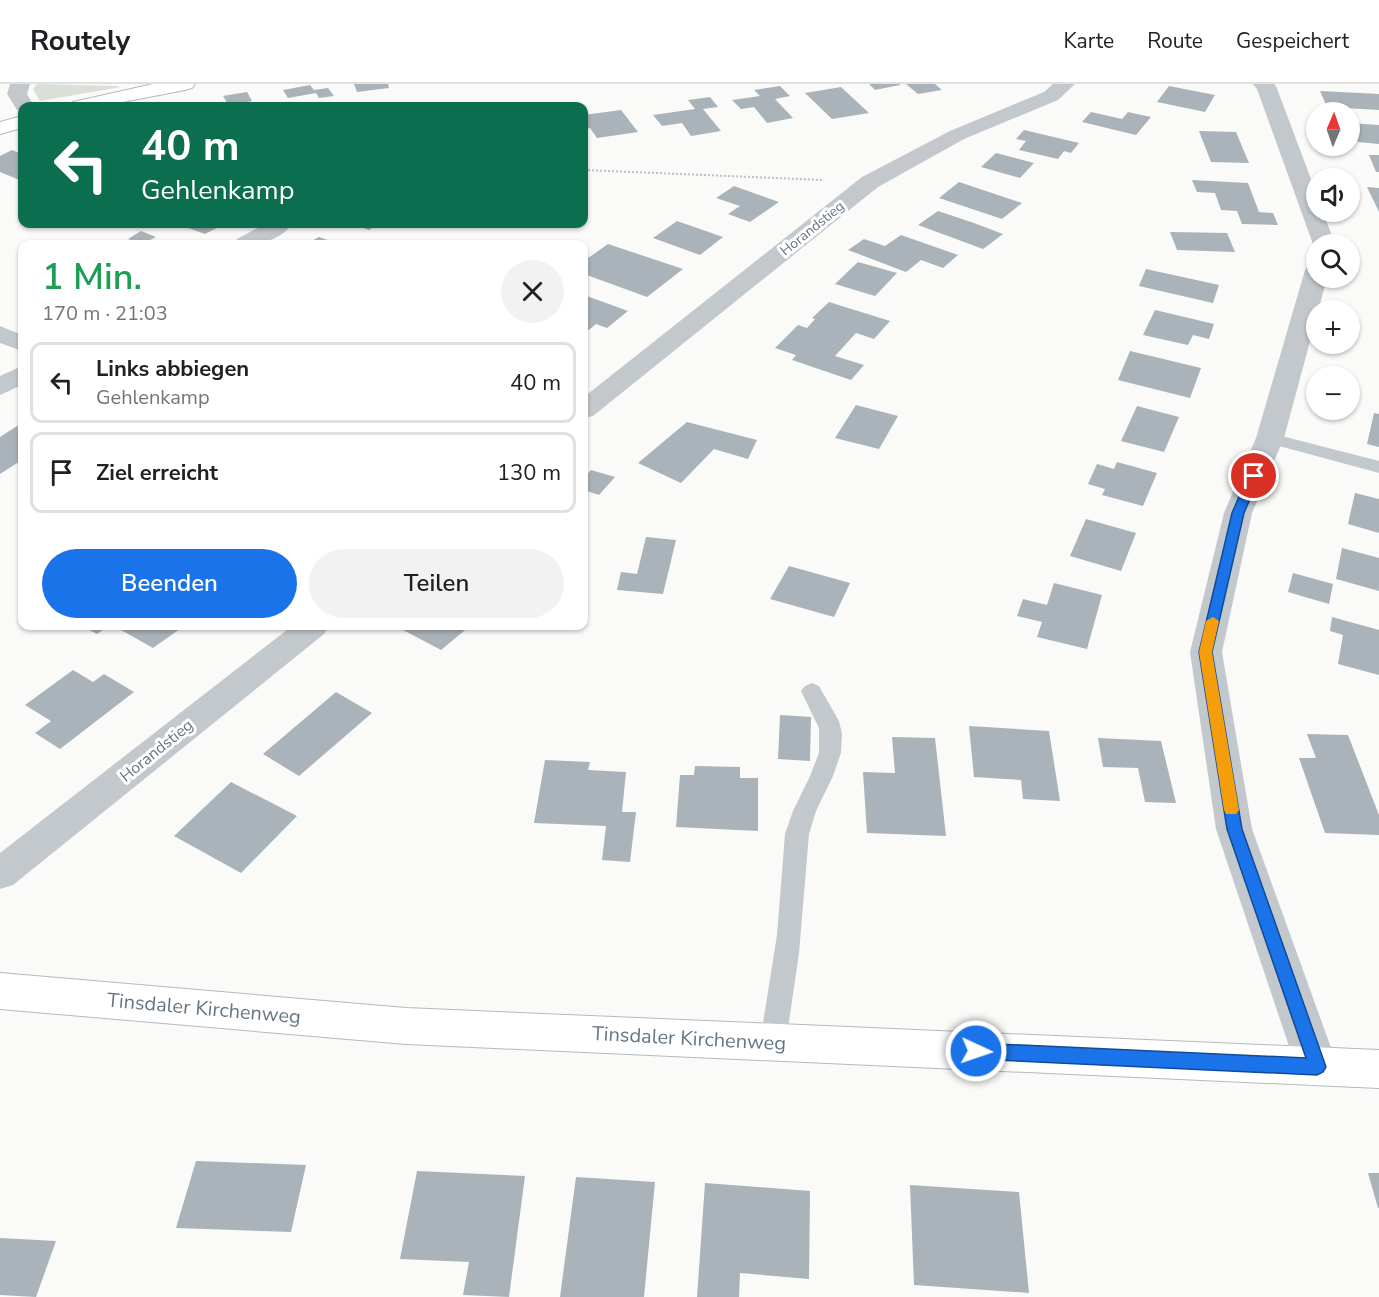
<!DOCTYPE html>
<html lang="de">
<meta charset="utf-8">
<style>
body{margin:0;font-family:"Nunito Sans",sans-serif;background:#f2f2f2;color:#202124;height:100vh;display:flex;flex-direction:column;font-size:22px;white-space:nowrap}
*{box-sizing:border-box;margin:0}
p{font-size:20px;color:#757577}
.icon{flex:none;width:33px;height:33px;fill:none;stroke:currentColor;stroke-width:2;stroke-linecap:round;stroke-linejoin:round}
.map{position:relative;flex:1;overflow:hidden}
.drawer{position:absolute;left:18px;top:156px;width:570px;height:390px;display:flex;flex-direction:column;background:#fff;border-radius:12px;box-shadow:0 2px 4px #0004}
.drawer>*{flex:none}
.banner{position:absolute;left:18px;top:18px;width:570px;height:126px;border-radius:12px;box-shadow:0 2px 4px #0004;background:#0b6e4f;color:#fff;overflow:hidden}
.needle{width:39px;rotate:2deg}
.buttons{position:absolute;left:1306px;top:18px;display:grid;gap:12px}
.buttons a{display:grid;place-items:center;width:54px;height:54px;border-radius:50%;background:#fff;box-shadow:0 2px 4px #0004;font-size:30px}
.pin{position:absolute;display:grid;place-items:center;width:51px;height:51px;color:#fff;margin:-26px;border:3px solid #fff;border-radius:50%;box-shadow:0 2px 6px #0007}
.me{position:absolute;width:66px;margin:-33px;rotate:93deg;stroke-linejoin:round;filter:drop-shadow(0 0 4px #0008)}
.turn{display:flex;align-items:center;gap:21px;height:126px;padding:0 24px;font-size:27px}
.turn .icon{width:78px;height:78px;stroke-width:2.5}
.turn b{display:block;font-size:42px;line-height:51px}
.round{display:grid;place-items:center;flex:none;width:63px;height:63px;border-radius:32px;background:#f2f2f2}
.headline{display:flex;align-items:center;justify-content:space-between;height:102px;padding:0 24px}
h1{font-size:36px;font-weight:600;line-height:45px;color:#1e9e55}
.button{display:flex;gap:12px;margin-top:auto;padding:12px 24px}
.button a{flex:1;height:69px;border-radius:36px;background:#1a73e8;color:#fff;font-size:24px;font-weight:600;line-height:69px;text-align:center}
.button a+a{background:#f2f2f2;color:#202124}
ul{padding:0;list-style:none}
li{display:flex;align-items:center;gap:18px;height:81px;margin:0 12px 9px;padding:0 12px;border:3px solid #e0e0e0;border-radius:12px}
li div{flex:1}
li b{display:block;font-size:22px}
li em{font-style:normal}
header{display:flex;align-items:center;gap:36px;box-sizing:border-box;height:84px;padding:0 30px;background:#fff;border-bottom:2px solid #e0e0e0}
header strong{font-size:28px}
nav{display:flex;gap:33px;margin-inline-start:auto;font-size:21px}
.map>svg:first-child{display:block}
.green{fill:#dadfd7}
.building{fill:#aab3b9}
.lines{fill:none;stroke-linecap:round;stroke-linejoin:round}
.secondary-casing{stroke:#b3babf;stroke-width:2}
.path{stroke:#bbbfc2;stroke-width:2;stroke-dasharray:2 2;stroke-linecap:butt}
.lane{fill:#c3c8cc;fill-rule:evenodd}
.street{fill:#c3c8cc;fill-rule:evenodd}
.secondary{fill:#fff;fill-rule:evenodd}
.route{fill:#1a73e8;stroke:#114b97;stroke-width:1.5}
.slow{fill:#f59e0b}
.labels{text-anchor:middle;stroke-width:6;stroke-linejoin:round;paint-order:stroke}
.far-street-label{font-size:14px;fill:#657683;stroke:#fff}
.street-label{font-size:16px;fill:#657683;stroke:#fff}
.near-street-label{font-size:20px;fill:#657683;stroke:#fff}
</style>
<header>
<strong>Routely</strong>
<nav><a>Karte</a><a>Route</a><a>Gespeichert</a></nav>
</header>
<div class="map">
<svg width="1379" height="1213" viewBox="0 0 1379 1213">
<rect width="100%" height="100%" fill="#fafaf8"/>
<polygon class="green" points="37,0 116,2 121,3 40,17 33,5"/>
<g class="building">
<polygon points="354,0 388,0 389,4 357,8"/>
<polygon points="869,0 900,0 900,1 875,6"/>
<polygon points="906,0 935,0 942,6 918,10"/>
<polygon points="310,1 314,6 328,4 334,12 319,14 316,9 288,14 283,6"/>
<polygon points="780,2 790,12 775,15 793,34 767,39 754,23 741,25 732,16 760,12 754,6"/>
<polygon points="1169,2 1215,11 1205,28 1157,18"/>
<polygon points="841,3 869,29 832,35 805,9"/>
<polygon points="1320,7 1379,10 1379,26 1327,23"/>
<polygon points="247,8 252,17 229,22 223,12"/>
<polygon points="710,13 718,23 703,25 721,47 691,52 682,39 662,42 653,31 695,25 688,16"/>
<polygon points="621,26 638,48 597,54 590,44 584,45 584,31"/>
<polygon points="1091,28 1122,35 1128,28 1151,33 1136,51 1082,38"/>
<polygon points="1350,39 1379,41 1379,60 1358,58"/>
<polygon points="1024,46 1079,59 1071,69 1064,67 1058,75 1019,66 1026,57 1016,55"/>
<polygon points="1199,47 1236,48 1249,79 1211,78"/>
<polygon points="12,66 22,70 22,97 0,88 0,72"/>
<polygon points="996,69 1034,79 1020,94 981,83"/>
<polygon points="1369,71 1379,71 1379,88 1376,88"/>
<polygon points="1192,96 1248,99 1259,128 1273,129 1278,141 1242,140 1237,127 1221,126 1215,109 1197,108"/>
<polygon points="959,98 1022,119 1002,135 939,114"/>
<polygon points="734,102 779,118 750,138 728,130 740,122 716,114"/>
<polygon points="1367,103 1379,104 1379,128"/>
<polygon points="938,127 974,139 1003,150 983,165 918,141"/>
<polygon points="677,137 723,153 700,171 653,154"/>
<polygon points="177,140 224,140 205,150"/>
<polygon points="353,140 379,140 369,146"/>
<polygon points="141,147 156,153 142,160 137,160 139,159 128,155"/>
<polygon points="1170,148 1227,149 1235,168 1177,166"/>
<polygon points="901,151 958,171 943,184 921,176 906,188 848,166 864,155 885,162"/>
<polygon points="319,153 339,160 306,160"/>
<polygon points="608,160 683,185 647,213 584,190 584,177"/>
<polygon points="858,178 897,189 875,212 835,200"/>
<polygon points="1146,185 1219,201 1213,219 1139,202"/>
<polygon points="584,211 628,227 607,244 596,240 585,249"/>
<polygon points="829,218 890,237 874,255 856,249 835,272 864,281 851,296 792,276 796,271 775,264 798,241 807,244 815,235 812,234"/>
<polygon points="1155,226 1214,240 1209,255 1193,251 1188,261 1143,251"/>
<polygon points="1130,267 1201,284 1190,314 1118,296"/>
<polygon points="856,321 898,332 879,365 835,354"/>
<polygon points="1137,322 1179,333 1164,368 1121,357"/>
<polygon points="1374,329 1379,330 1379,363 1367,360"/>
<polygon points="687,338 757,356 748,375 714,365 681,399 638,379"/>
<polygon points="17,342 22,345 22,376 0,390 0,353"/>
<polygon points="1117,378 1157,389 1143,422 1102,411 1105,405 1088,400 1097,380 1114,385"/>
<polygon points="591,386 615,393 599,411 584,406 584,394"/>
<polygon points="1355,409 1379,415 1379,449 1348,440"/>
<polygon points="1086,435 1136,449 1121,487 1070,472"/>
<polygon points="646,453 676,456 663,510 617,506 621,488 637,490"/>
<polygon points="1342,464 1379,474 1379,507 1336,495"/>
<polygon points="789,482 850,499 834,533 770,515"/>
<polygon points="1293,489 1333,500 1329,520 1288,508"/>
<polygon points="1054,499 1102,511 1087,565 1037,553 1042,538 1017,532 1023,515 1047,521"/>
<polygon points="1332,533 1379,546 1379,591 1338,580 1343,551 1330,547"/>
<polygon points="82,542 109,542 97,550"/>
<polygon points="114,542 184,542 153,564"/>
<polygon points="408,542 470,542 441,566 403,546"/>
<polygon points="73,586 93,598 104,590 134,608 60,665 35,649 51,637 25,621"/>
<polygon points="336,608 372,629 299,692 263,670"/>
<polygon points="780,631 811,633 810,677 778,675"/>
<polygon points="969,642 1049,647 1060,717 1023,715 1021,696 974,693"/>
<polygon points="1307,650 1348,651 1379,731 1379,751 1325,749 1299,674 1316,674"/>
<polygon points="892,653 935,654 946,752 867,749 863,688 895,689"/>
<polygon points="1098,654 1161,657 1176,719 1145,718 1138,684 1103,683"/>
<polygon points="545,676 590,678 588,686 626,688 622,728 636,728 630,778 602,776 606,742 534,739"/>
<polygon points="695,682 740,683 740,694 758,694 758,747 676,743 680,691 694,691"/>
<polygon points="231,698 297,732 241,789 174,752"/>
<polygon points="196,1077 306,1081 291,1148 176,1144"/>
<polygon points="417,1087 525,1092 509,1213 463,1211 469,1178 400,1175"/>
<polygon points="1368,1089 1379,1089 1379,1124 1378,1124"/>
<polygon points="576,1093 655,1098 644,1213 560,1213"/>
<polygon points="705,1099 810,1107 809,1195 740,1189 739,1213 697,1213"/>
<polygon points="910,1101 1019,1108 1029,1209 914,1201"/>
<polygon points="0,1154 56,1157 36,1213 0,1211"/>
</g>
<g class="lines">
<g class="secondary-casing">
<g id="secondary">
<polygon points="153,0 195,0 192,4 185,6 102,22 70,22 73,18"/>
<polygon points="22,32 22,44 0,50 0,38"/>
<polygon points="0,889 406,924 1379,966 1379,1004 406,960 0,925"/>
</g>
</g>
<polyline class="path" points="584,86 824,96"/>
<g class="lane">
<polygon points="1270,349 1379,377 1379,389 1264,358 1261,354 1264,350"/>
<polygon points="812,599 819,602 839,637 842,650 841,669 833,692 816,727 809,750 799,869 786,958 782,966 773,970 764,966 760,958 777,851 785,750 793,727 810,692 819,669 819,644 801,607 805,602"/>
</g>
<g class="street">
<polygon points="10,0 30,0 27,10 34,22 22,22 22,28 17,26 7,10"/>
<polygon points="1053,0 1075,0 1058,16 964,55 878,103 593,332 584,334 584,313 862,93 950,47 1044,8"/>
<polygon points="1253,0 1274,0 1276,2 1317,111 1317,128 1323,128 1335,160 1317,160 1317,165 1313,160 1257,5"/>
<path d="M265 140H292C280 158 253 162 234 160L237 155Z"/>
<polygon points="1317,179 1317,194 1327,194 1284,354 1252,429 1222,568 1252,745 1338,983 1332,997 1317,1002 1302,997 1296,983 1216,745 1190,568 1224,429 1256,354 1305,186 1309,181"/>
<polygon points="0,242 22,251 22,267 0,259"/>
<polygon points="22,282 22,301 0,311 0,292"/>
<polygon points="292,542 329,542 324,550 13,801 0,805 0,769"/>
</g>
<use href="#secondary" class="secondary"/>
</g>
<polygon class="route" points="1254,388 1260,392 1244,429 1212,568 1242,745 1326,983 1323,988 1317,991 976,975 970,972 968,967 970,961 976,959 1306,974 1227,745 1199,568 1232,429 1248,392"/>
<polygon class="slow" points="1213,533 1219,537 1212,568 1239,726 1236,730 1226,730 1224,726 1199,568 1206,537"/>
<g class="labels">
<g class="far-street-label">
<text transform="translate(812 144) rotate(-39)" y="5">Horandstieg</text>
</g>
<g class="street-label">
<text transform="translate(156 666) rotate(-39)" y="6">Horandstieg</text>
</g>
<g class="near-street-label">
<text transform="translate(204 924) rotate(5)" y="7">Tinsdaler Kirchenweg</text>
<text transform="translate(689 954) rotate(3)" y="7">Tinsdaler Kirchenweg</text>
</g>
</g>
</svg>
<div class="buttons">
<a><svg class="needle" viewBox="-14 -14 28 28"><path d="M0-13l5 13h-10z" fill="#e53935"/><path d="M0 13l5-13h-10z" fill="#757577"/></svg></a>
<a><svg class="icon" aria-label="sound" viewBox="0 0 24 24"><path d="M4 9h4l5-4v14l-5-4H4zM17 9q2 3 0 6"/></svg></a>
<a><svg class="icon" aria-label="search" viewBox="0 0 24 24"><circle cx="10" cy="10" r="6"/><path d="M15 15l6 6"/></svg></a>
<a>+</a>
<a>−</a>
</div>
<div class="pin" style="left:1254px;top:392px;background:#d93025"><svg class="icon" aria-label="arrive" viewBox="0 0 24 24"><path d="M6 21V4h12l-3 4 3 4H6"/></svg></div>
<svg class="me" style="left:976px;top:967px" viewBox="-20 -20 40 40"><circle r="17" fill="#1a73e8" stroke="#fff" stroke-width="3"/><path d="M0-11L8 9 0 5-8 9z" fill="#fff"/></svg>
<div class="banner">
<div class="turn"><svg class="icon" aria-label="left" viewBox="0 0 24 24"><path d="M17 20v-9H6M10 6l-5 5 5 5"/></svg><div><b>40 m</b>Gehlenkamp</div></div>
</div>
<section class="drawer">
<div class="headline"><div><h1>1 Min.</h1><p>170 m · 21:03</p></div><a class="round"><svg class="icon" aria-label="close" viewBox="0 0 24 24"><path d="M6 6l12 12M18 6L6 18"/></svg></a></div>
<ul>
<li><svg class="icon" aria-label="left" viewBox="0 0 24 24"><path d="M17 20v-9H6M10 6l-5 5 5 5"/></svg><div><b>Links abbiegen</b><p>Gehlenkamp</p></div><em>40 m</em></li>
<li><svg class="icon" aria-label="arrive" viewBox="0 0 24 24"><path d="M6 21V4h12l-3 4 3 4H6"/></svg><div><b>Ziel erreicht</b></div><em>130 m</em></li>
</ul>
<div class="button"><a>Beenden</a><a>Teilen</a></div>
</section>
</div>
